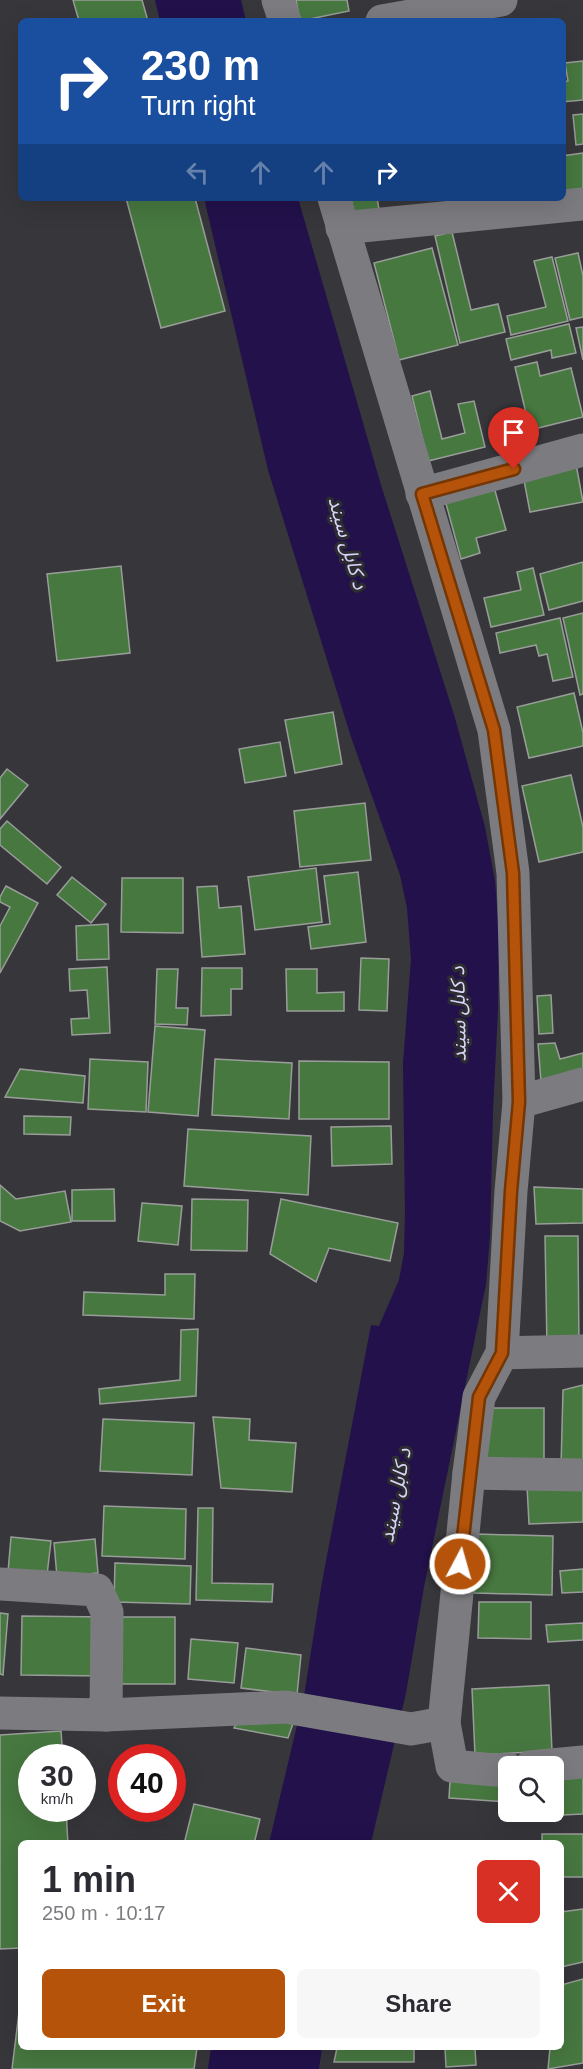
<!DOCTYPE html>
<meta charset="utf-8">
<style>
body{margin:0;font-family:Arial,"Noto Sans Arabic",sans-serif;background:#f7f7f7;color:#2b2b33;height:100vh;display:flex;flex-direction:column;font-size:22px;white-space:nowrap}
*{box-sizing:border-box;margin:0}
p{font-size:20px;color:#7c7c81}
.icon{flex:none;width:33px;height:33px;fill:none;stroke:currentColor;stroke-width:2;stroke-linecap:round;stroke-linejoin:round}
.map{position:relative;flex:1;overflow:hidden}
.drawer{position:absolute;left:18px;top:1840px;width:546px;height:210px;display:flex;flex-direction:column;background:#fff;border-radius:9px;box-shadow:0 6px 24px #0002}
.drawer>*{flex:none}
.banner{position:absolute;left:18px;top:18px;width:548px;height:183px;border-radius:9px;box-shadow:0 6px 24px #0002;background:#1a4fa0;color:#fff;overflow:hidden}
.tools{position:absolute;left:498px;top:1756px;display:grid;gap:12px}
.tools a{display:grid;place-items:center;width:66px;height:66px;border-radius:9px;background:#fff;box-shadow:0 6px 24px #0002;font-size:30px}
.speed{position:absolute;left:18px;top:1744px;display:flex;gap:12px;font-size:30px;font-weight:700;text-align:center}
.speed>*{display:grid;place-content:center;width:78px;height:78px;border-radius:50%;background:#fff;box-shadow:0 6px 24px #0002;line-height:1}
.speed small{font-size:15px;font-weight:400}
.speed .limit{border:9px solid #d22;background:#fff;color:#111}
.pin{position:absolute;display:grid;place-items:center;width:51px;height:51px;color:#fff;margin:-62px -26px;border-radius:50% 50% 50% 0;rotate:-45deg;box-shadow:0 0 6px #0007}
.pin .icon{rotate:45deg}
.me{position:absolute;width:66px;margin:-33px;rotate:6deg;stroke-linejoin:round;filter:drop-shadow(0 0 4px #0008)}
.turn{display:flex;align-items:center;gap:21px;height:126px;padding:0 24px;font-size:27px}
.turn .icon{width:78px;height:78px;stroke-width:2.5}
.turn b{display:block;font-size:42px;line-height:51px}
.lanes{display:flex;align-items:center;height:57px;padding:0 24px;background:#0003;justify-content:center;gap:30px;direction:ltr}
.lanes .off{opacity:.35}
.round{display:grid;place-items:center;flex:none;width:63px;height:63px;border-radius:9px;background:#f7f7f7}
.overview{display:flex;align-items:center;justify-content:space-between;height:102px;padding:0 24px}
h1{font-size:36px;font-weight:700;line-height:45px}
.cta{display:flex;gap:12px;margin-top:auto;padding:12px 24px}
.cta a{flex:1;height:69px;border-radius:9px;background:#b45309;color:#fff;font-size:24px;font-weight:700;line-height:69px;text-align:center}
.cta a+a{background:#f7f7f7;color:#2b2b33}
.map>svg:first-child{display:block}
.water{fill:#22114b}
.building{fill:#477840;stroke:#999d99;stroke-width:1.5}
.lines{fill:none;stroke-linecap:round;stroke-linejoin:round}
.minor{stroke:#7c7c80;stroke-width:33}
.tertiary{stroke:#7c7c80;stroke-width:33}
.route-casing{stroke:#753606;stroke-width:15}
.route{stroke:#b45309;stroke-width:10}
.labels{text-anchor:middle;stroke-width:6;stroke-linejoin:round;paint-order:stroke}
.water-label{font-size:20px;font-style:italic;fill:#d8d4fa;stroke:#2d2c30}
</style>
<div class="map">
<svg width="583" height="2069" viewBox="0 0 583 2069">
<rect width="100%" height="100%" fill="#37363b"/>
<g class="water">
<polygon points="155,0 241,0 246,21 160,21"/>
<polygon points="204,198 298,198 381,485 455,718 485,827 495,881 499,933 498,1009 493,1112 490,1236 486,1284 424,1587 406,1693 371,1843 269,1843 304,1696 322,1582 371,1325 379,1326 399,1280 404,1253 405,1214 403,1063 411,959 407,908 400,875 351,737 268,470"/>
<polygon points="211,2048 322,2048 319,2069 208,2069"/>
</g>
<g class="building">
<polygon points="73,0 142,0 148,21 79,21"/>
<polygon points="296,0 347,0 349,11 300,21"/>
<polygon points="583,61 583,100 562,102 562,82 568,81 565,63"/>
<polygon points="583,114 583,144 576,145 573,115"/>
<polygon points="583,153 583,192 562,194 562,156"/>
<polygon points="126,198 195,198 225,311 161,328"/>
<polygon points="351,198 377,198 379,209 354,214"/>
<polygon points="452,232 471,310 498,304 505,332 460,343 435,236"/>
<polygon points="432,248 458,345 399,360 374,263"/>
<polygon points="578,253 583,276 583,317 570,320 555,258"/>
<polygon points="552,257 568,321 511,335 507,316 546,307 534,261"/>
<polygon points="569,324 576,353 552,358 551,350 511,360 506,339"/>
<polygon points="583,327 583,360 576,328"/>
<polygon points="537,362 540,376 571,368 583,417 530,430 515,367"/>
<polygon points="430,391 442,439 465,433 458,404 474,401 485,447 428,461 412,396"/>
<polygon points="576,464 583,502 530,512 523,475"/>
<polygon points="494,487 506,530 476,538 480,553 461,559 445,500"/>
<polygon points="583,562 583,601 549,610 540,574"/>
<polygon points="121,566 130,653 57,661 47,574"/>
<polygon points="533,568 544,615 491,627 484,598 521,590 517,572"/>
<polygon points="583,613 583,694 580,695 563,618"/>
<polygon points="560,618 573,677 553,681 547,654 539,656 536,645 500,653 496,633"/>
<polygon points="574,693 583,733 583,746 529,758 517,707"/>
<polygon points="333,712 342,764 295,773 285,720"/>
<polygon points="280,742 286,776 245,783 239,749"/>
<polygon points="7,769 28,785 0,819 0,778"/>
<polygon points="571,775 583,827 583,852 539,862 522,786"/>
<polygon points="365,803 371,860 300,867 294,811"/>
<polygon points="7,821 61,867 47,884 0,845 0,829"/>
<polygon points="316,868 322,922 255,930 248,877"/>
<polygon points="358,872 366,942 311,949 308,927 330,924 324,876"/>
<polygon points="72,877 106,904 91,923 57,895"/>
<polygon points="122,878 183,878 183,933 121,932"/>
<polygon points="6,886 38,903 0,973 0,926 10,907 0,902 0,897"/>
<polygon points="217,886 219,908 241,906 245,954 202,957 197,887"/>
<polygon points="108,924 109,959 77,960 76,926"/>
<polygon points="361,958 389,959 387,1011 359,1010"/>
<polygon points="107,967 110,1033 72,1035 71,1019 89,1018 87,990 70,991 69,969"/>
<polygon points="202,968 242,968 242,989 231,989 231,1015 201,1016"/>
<polygon points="157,969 178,969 176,1008 188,1008 187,1025 155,1024"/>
<polygon points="286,969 317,969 317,993 344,992 344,1011 287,1011"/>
<polygon points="551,995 553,1033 539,1034 537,996"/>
<polygon points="155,1026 205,1030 198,1116 148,1112"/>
<polygon points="555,1043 560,1059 583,1053 583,1070 541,1081 538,1044"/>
<polygon points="90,1059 148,1062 146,1112 88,1109"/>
<polygon points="215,1059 292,1063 289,1119 212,1115"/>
<polygon points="299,1061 389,1062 389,1119 299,1119"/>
<polygon points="20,1069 85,1076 83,1103 5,1097"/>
<polygon points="24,1116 71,1117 70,1135 24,1134"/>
<polygon points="391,1126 392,1164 332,1166 331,1127"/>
<polygon points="188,1129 311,1136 308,1195 184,1186"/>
<polygon points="0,1185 16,1199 65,1191 71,1222 20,1231 0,1221"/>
<polygon points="534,1187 583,1189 583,1223 536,1224"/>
<polygon points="114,1189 115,1221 72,1221 72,1190"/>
<polygon points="192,1199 248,1200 247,1251 191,1250"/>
<polygon points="281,1199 398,1223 390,1261 329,1248 316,1282 270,1254"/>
<polygon points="142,1203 182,1206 178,1245 138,1241"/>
<polygon points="545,1236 578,1236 579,1347 547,1347"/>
<polygon points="165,1274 195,1274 194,1319 83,1315 84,1292 165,1295"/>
<polygon points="198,1329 196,1396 100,1404 99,1389 180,1380 181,1330"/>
<polygon points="583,1385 583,1466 561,1467 563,1390"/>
<polygon points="491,1408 544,1408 544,1466 482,1465"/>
<polygon points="213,1417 250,1419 249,1440 296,1443 292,1492 221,1488"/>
<polygon points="103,1419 194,1423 192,1475 100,1471"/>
<polygon points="583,1484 583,1522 529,1524 527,1486"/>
<polygon points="104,1506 186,1509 185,1559 102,1556"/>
<polygon points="198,1508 213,1508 212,1583 273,1584 272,1602 196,1600"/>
<polygon points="476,1534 553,1536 552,1595 474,1593"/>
<polygon points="11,1537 51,1541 47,1575 8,1572"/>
<polygon points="95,1539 98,1573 57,1577 54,1543"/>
<polygon points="115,1563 191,1566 190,1604 114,1602"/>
<polygon points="583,1569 583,1592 562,1593 560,1571"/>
<polygon points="479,1602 531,1602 531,1639 478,1638"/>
<polygon points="0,1613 8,1614 3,1675 0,1674"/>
<polygon points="22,1616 106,1617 104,1676 21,1675"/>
<polygon points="122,1617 175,1617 175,1684 121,1684"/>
<polygon points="583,1623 583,1640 548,1642 546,1625"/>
<polygon points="191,1639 238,1643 234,1683 188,1679"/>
<polygon points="246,1648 301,1655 297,1695 241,1688"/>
<polygon points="549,1685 552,1751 475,1755 472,1689"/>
<polygon points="295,1718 288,1738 234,1728 238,1720"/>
<polygon points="61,1731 63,1758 32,1758 32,1809 66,1809 68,1844 21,1844 21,1948 0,1949 0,1735"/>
<polygon points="583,1775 583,1814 543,1816 542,1812 554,1812 554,1776"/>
<polygon points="450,1781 508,1785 508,1802 449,1798"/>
<polygon points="194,1804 260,1819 254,1844 184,1844"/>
<polygon points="542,1834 583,1834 583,1877 561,1877 561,1844 542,1844"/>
<polygon points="583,1909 583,1962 561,1967 561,1912"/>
<polygon points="583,1979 583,2063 548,2069 550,2048 561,2048 561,1985"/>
<polygon points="20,2004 21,2048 197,2048 194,2069 12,2069"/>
<polygon points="337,2048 414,2048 414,2062 334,2062"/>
<polygon points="445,2048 475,2048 476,2065 446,2067"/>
</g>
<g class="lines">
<g class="minor">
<polyline points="382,21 501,0"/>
<polyline points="342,228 583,204"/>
<polyline points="422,494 583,450"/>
<polyline points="519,1102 583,1084"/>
<polyline points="502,1353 583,1351"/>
<polyline points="469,1473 583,1475"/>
<polyline points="0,1584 97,1590 107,1612 106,1715"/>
<polyline points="0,1713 106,1715 286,1707 411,1729 444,1723 452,1766 494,1770 508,1769"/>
<polyline points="530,1767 583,1762"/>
</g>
<g class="tertiary">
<polyline points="278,0 285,21"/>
<polyline points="334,198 494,730 513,873 519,1102 511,1191 502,1353 479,1397 469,1473 444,1723"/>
</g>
</g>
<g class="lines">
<g class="route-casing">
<polyline id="route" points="460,1564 479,1397 502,1353 511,1191 519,1102 513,873 494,730 422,494 514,469"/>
</g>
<use href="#route" class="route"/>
</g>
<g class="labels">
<g class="water-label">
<text transform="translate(348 543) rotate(74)" y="7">د کابل سيند</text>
<text transform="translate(458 1014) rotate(-91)" y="7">د کابل سيند</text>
<text transform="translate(395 1495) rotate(-79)" y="7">د کابل سيند</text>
</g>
</g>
</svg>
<div class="tools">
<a><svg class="icon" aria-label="search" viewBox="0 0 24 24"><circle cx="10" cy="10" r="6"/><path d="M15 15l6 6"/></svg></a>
</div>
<div class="speed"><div>30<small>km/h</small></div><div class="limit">40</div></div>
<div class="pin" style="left:514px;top:469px;background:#d93025"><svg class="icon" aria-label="arrive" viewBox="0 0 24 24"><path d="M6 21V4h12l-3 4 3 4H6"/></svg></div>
<svg class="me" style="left:460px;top:1564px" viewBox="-20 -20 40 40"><circle r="17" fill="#b45309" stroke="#fff" stroke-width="3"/><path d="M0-11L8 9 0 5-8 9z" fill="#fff"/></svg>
<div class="banner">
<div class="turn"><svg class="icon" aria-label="right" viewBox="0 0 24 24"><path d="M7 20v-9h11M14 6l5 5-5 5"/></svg><div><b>230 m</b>Turn right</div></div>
<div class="lanes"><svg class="icon off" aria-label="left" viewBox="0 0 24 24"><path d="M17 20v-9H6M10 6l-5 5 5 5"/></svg><svg class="icon off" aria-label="ahead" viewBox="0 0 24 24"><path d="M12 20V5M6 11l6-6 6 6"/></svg><svg class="icon off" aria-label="ahead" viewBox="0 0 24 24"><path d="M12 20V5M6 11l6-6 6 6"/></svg><svg class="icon" aria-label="right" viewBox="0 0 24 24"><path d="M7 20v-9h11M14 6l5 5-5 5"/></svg></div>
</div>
<section class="drawer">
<div class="overview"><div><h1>1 min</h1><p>250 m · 10:17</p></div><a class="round" style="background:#d93025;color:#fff"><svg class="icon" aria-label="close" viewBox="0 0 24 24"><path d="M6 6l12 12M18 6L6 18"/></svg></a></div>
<div class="cta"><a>Exit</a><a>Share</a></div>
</section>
</div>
